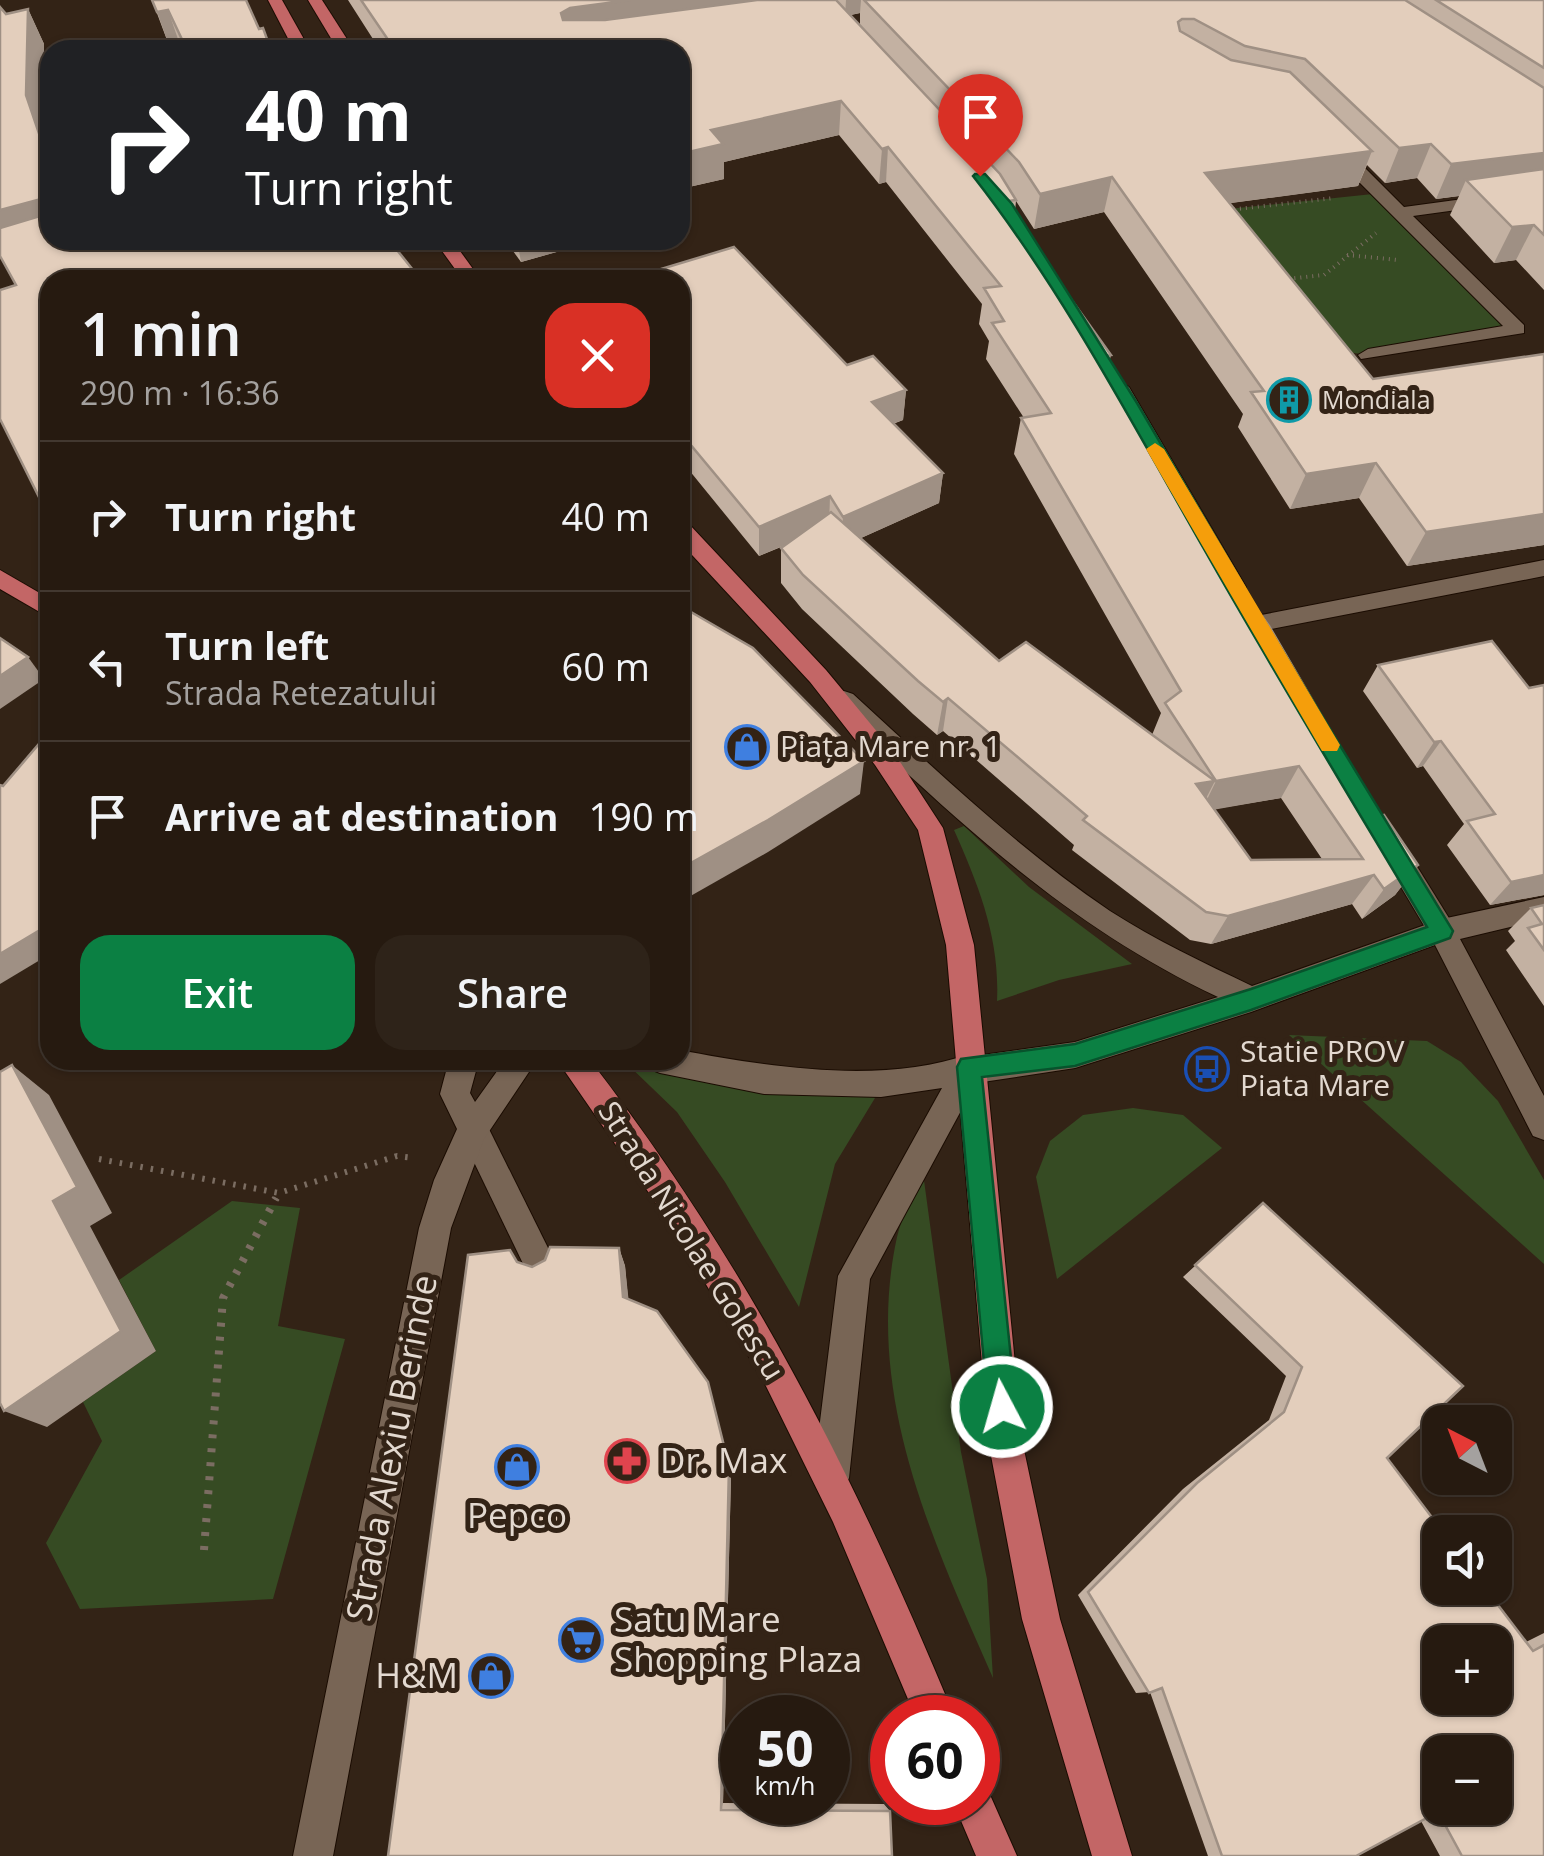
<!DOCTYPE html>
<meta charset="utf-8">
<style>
body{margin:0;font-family:"Open Sans",sans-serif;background:#2e2319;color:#f1f3f6;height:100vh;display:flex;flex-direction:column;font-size:38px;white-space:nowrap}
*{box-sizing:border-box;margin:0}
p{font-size:32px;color:#a4a19f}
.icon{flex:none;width:55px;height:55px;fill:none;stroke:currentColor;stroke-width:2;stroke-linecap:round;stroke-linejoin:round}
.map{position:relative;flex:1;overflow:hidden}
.drawer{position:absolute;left:40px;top:270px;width:650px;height:800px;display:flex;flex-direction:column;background:#261a10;border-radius:30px;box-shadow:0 2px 8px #0004,0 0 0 2px #423830}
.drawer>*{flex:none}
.banner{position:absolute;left:40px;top:40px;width:650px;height:210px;border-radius:30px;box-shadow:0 2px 8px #0004,0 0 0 2px #423830;background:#202124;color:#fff;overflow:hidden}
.needle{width:65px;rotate:318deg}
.tools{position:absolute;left:1422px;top:1405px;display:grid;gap:20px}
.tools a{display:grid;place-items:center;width:90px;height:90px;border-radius:20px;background:#261a10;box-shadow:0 2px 8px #0004,0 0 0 2px #423830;font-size:50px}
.speed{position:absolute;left:720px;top:1695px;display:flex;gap:20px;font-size:50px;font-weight:700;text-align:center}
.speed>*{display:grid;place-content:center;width:130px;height:130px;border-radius:50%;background:#261a10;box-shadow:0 2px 8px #0004,0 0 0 2px #423830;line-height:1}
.speed small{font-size:25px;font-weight:400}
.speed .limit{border:15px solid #d22;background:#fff;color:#111}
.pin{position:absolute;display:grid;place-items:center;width:85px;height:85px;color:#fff;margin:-102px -42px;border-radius:50% 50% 50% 0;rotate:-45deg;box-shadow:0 0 10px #0007}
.pin .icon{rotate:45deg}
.me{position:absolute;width:110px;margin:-55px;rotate:354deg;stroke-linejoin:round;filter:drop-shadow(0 0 8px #0008)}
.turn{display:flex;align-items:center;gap:35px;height:210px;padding:0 40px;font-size:45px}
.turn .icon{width:130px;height:130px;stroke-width:2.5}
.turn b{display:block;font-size:70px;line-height:85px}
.round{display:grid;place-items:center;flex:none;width:105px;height:105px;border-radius:30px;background:#2e2319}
.head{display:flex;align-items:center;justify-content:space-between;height:170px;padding:0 40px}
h1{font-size:60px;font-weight:600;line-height:75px}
.button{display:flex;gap:20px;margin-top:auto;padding:20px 40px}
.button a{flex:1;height:115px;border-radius:30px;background:#0b8043;color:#fff;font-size:40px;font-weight:600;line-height:115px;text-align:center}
.button a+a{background:#2e2319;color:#f1f3f6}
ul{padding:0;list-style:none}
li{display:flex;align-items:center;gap:30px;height:150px;padding:0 40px;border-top:2px solid #423830}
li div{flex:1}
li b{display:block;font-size:38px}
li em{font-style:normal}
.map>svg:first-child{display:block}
.green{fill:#364b23}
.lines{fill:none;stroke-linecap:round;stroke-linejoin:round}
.service-casing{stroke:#1b0c02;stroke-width:2}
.minor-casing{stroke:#1b0c02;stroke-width:2}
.tertiary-casing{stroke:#1b0c02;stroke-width:2}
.primary-casing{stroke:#1b0c02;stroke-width:2}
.path-far2{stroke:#7b6d62;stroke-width:4;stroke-dasharray:1 5;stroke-linecap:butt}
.path-far1{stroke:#7b6d62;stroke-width:6;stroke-dasharray:2.5 8;stroke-linecap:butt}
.path{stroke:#7b6d62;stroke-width:8;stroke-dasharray:4 10;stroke-linecap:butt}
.service{fill:#786555;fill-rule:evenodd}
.minor{fill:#786555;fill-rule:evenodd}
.tertiary{fill:#786555;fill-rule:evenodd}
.primary{fill:#c36666;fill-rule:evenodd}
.wall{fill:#c3b1a2;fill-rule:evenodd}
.shaded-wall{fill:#9f9084}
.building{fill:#e3cebc;stroke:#9f9084;stroke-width:2.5;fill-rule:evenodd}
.route{fill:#0b8043;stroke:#07532c;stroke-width:2.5}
.slow{fill:#f59e0b}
.labels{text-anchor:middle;stroke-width:10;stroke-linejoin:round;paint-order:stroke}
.far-poi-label{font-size:25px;fill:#e3d9d0;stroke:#332316;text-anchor:start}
.poi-label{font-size:30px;fill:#e3d9d0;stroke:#332316;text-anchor:start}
.street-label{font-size:30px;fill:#e3d9d0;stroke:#332316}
.near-street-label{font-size:35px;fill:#e3d9d0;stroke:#332316}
.near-poi-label{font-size:35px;fill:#e3d9d0;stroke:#332316;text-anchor:start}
</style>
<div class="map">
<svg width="1544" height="1856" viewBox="0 0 1544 1856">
<rect width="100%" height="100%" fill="#332316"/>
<g class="green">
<polygon points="1373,194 1517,329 1368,355 1340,351 1228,209"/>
<path d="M964 826 1029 887 1132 964 1059 980 997 1001C1000 939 979 886 954 830Z"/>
<polygon points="1289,1035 1427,1041 1461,1062 1498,1101 1544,1180 1544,1264"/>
<polygon points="623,1060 713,1080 859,1084 875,1098 835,1164 799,1307 725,1182 677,1112"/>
<polygon points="1133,1108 1183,1115 1222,1148 1057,1279 1036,1177 1050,1141 1083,1115"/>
<path d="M923 1173 961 1452 987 1579 993 1678C932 1539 863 1393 897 1237 902 1216 914 1194 923 1173Z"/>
<polygon points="232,1201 300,1208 278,1326 345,1339 273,1599 80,1609 46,1543 102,1441 83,1402 156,1351 119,1280"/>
</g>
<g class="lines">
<g class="service-casing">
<g id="service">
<polygon points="1331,146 1343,146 1404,207 1544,188 1544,198 1413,216 1524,325 1524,333 1361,359 1358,355 1368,349 1503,326 1331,154"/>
<polygon points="473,1115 484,1119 551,1254 556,1265 551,1276 540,1281 529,1276 458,1129 462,1119"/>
</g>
</g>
<g class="minor-casing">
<g id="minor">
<polygon points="1119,381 1129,387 1246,587 1243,593 1227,593 1224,587 1109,387"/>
<polygon points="1544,560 1544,576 1256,632 1244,624 1256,616"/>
<polygon points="1391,836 1400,839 1452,923 1456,931 1452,939 1442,943 1432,939 1382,855 1378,847 1382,839"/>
</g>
</g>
<g class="tertiary-casing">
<g id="tertiary">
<path d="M844 691 853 694C935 769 1017 848 1110 911 1155 940 1204 963 1252 986L1442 919 1544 897V919L1460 939 1544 1096V1140L1533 1136 1435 945 1251 1012 1075 1068 976 1083 870 1279 849 1478 843 1490 831 1496 819 1490 813 1478 838 1276 942 1088 881 1097 764 1094 660 1073 650 1069 645 1060H680V1050C767 1067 884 1085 969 1054L975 1056 1075 1042 1218 997C1064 924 958 821 835 706L832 700 835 694Z"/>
<polygon points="449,1060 479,1060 470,1093 475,1102 505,1060 537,1060 484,1139 451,1228 333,1856 293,1856 419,1228 434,1180 457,1129 440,1094"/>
</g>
</g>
<g class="primary-casing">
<g id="primary">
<polygon points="268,0 282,0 310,50 294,50"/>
<polygon points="308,0 322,0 354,50 338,50"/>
<polygon points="434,240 452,240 481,280 463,280"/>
<polygon points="680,521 688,523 826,670 893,751 943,828 974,945 1023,1445 1060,1619 1132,1856 1092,1856 1022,1619 989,1445 946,945 918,830 875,765 810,682 680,542"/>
<polygon points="0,570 50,599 50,618 0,589"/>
<path d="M557 1060H590C750 1268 855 1476 955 1718H916L833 1522 764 1382 669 1222Z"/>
<polygon points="978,1784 987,1788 1017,1856 976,1856 953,1802 978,1802"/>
</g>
</g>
<g class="path-far2">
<polyline points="1228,210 1334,198"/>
<polyline points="1347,255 1398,260"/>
<polyline points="1288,282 1286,279 1324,275 1376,233"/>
</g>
<g class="path-far1">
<polyline points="99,1159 279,1193 397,1156 414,1158"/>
<polyline points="275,1200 279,1193"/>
</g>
<polyline class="path" points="204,1550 223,1298 276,1198"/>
<use href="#service" class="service"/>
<use href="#minor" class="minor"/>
<use href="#tertiary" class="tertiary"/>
<use href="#primary" class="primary"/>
</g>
<g class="wall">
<polygon points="152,0 271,50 183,50 180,45 170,48"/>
<path d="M348 0H1544V290L1516 260 1494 263 1450 215 1459 196 1436 199 1417 178 1385 183 1367 165 1358 186 1230 203 1373 379 1544 354V545L1407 566 1359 498 1290 509 1238 427 1243 414 1104 212 1034 229 1016 201 1015 211 1046 260V263L1111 355 1109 363 1138 410 1134 423 1206 527 1202 536 1269 626 1380 816 1384 815 1418 865 1395 895 1362 919 1352 904 1211 944 1190 940 1072 850 1074 845 943 731 937 735 913 714 802 609 781 583V548L786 545 759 556 680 459V280H638V276L734 247 847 365 873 356 906 390 903 420 893 424 943 473 939 503 861 538 999 661 1026 642 1152 735 1161 713 1014 454 1021 418H1024L986 359 989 341 979 324 982 304 886 182 879 184 839 135 724 162V179L680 189V50H380ZM860 13V25L851 15ZM1281 798 1322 859 1251 860 1214 809Z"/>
<polygon points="28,9 44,44 43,131 50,152 50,240 16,285 6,14"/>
<polygon points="505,240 585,240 585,244 521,262"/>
<polygon points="1378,665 1529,688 1544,685 1544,895 1490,905 1447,845 1464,824 1423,766 1417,768 1363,691"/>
<polygon points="1544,905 1544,1006 1506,950 1515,941 1508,931 1531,908"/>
<polygon points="354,1060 402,1060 399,1067"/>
<polygon points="1263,1203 1387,1458 1526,1642 1544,1633 1544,1856 1440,1856 1421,1821 1356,1856 1208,1856 1150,1692 1136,1693 1078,1595 1183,1489 1269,1420 1286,1376 1183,1277"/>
<polygon points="619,1248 625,1266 628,1299 729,1466 731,1476 723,1803 884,1804 890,1811 388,1856 517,1262 532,1267"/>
</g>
<g class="shaded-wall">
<polygon points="630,0 813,0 565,47 561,13 570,8"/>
<polygon points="846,0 861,0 860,13 845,16"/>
<polygon points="28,9 44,44 43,131 50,152 50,163 26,95"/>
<polygon points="168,10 180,45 170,48 157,12"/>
<polygon points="841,101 839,135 724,162 724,179 680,189 680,154 711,130"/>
<polygon points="1431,144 1417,178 1385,183 1399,148"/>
<polygon points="888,147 886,182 879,184 882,149"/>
<polygon points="1372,151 1358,186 1195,208 1205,173"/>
<polygon points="1544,153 1544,185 1466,180 1459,196 1436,199 1451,164"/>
<polygon points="1112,177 1104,212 1034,229 1040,194"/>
<polygon points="41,199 50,218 0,252 0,210"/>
<polygon points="1534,225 1516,260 1494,263 1512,227"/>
<polygon points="517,240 585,240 585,244 521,262"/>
<polygon points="906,390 903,420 869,432 872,402"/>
<polygon points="1138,410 1128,445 1126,411"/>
<polygon points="1376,463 1359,498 1290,509 1306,474"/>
<polygon points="943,473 939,503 841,547 843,517"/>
<polygon points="830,496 829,526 759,556 759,527"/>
<polygon points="50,497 50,515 41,501"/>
<polygon points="1544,514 1544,545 1407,566 1426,532"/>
<polygon points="28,657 44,679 0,709 0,676"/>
<polygon points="948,698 943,731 937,735 943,702"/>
<polygon points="1441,741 1423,766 1417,768 1434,742"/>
<polygon points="864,761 860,794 768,852 680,902 680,869"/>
<polygon points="1299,766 1281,798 1201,812 1216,781"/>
<polygon points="1215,781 1199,812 1196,784"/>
<polygon points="1418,865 1395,895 1362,919 1384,889"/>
<polygon points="1374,875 1352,904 1211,944 1228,916"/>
<polygon points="1544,875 1544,895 1490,905 1511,882"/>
<polygon points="50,924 50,954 0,984 0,954"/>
<polygon points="12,1065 49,1095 112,1213 90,1226 156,1351 47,1427 4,1411 53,1201"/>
<polygon points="619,1248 625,1266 630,1313 623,1297"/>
<polygon points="729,1466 731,1476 723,1803 721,1810"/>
</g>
<g class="building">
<polygon points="152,0 246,0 259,29 263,28 271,50 187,50 168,10 157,12"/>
<polygon points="361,0 630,0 570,8 561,13 563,20 605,20 757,0 836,0 1000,174 1016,200 1008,201 1046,260 1043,260 1111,355 1104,356 1138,410 1126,411 1206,527 1197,529 1269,626 1380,816 1384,815 1418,865 1384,889 1374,875 1228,916 1206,912 1083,820 1087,816 948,698 943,702 918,681 803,575 781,548 831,512 999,661 1026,642 1215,781 1196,784 1251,860 1363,859 1299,766 1216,781 1165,703 1181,691 1021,418 1051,413 992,323 1004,321 984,288 1001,286 888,147 882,149 841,101 711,130 723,144 680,154 680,50 395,50"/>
<polygon points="864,0 1405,0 1544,88 1544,153 1451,164 1431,144 1399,148 1305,59 1245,46 1194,19 1182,19 1178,22 1180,31 1231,60 1290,72 1372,151 1205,173 1373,379 1544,354 1544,514 1426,532 1376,463 1306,474 1251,392 1264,391 1112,177 1040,194 1019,162"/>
<polygon points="1436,0 1544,0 1544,68"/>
<polygon points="0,7 6,14 28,9 26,95 48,160 50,159 50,200 41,199 0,210"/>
<polygon points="1544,169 1544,235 1534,225 1512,227 1466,180"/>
<polygon points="50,213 50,240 389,240 421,280 50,280 50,497 41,501 0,419 0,290 16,285 0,256 0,228"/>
<polygon points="734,247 847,365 873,356 906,390 872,402 943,473 843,517 830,496 759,527 680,432 680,280 641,280 638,276"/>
<polygon points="691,612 753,648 864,761 768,820 680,869 680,621"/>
<polygon points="0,638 28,657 0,676"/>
<polygon points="1492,641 1529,688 1544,685 1544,875 1511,882 1467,821 1495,814 1441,741 1434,742 1378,665"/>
<polygon points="50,731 50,924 0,954 0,785 3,786"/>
<polygon points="1544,905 1544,950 1528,928 1542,924 1531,908"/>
<polygon points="12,1065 77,1187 53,1201 121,1331 4,1411 0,1403 0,1072"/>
<path d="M1263 1203 1463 1386 1387 1458 1443 1532H1440V1588H1485L1533 1651 1544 1645V1856H1462L1438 1812 1356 1856H1222L1162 1688 1149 1693 1088 1592 1197 1483 1284 1412 1302 1367 1195 1265ZM1440 1642H1495V1698H1440ZM1440 1752H1495V1808H1440Z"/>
<polygon points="550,1247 619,1248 623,1297 657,1311 708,1382 729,1466 721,1810 890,1811 892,1856 388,1856 468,1255 510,1250 517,1262 532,1267 545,1260"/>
</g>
<path class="route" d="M975 174H985L1012 204 1137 403 1263 619 1453 931 1450 938 1251 1010 1075 1066 982 1077 1016 1407 1012 1417 1002 1421 992 1417 988 1407 957 1067 961 1059 1075 1044 1251 989 1427 927C1352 801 1276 676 1204 549 1132 423 1063 291 973 176Z"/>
<polygon class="slow" points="1155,443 1164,449 1337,740 1340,745 1337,751 1322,751 1146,449"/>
<defs>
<g id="building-ring" transform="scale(2.25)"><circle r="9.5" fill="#332316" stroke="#0f9aa8" stroke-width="1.5"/><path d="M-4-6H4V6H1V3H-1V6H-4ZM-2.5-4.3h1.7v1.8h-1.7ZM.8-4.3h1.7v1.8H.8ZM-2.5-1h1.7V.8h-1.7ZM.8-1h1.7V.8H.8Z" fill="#0f9aa8"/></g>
<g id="shop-ring" transform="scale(2.25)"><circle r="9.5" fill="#332316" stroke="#3f7fe0" stroke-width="1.5"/><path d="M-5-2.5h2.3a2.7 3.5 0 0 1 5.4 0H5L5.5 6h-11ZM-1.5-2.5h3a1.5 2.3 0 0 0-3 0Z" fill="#3f7fe0"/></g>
<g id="bus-ring" transform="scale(2.25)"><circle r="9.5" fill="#332316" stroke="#1a4fb4" stroke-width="1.5"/><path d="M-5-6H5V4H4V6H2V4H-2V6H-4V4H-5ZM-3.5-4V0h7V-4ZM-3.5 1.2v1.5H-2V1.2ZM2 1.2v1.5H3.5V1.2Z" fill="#1a4fb4"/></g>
<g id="pharmacy-ring" transform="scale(2.25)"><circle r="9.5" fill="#332316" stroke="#e0444e" stroke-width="1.5"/><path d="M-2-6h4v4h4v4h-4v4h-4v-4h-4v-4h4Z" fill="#e0444e"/></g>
<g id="supermarket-ring" transform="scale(2.25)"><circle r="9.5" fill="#332316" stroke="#3f7fe0" stroke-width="1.5"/><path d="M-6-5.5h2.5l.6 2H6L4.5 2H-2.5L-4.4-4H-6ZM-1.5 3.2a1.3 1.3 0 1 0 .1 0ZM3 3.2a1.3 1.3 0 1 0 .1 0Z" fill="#3f7fe0"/></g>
</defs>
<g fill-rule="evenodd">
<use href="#building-ring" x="1289" y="400"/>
<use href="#shop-ring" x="747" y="747"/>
<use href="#bus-ring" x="1207" y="1069"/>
<use href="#pharmacy-ring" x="627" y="1461"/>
<use href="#shop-ring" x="517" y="1467"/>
<use href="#supermarket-ring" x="581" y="1640"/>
<use href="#shop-ring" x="491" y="1676"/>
</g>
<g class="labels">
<g class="far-poi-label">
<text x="1322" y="409">Mondiala</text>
</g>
<g class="poi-label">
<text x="780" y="757">Piața Mare nr. 1</text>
<text x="1240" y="1062">Statie PROV<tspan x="1240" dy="34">Piata Mare</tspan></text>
</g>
<g class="street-label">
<text transform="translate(691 1241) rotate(58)" y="10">Strada Nicolae Golescu</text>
</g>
<g class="near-street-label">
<text transform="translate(392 1448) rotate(-79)" y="12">Strada Alexiu Berinde</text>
</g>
<g class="near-poi-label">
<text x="660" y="1473">Dr. Max</text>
<text x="517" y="1528" text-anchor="middle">Pepco</text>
<text x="614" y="1632">Satu Mare<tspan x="614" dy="40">Shopping Plaza</tspan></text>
<text x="458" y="1688" text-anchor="end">H&amp;M</text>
</g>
</g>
</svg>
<div class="tools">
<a><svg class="needle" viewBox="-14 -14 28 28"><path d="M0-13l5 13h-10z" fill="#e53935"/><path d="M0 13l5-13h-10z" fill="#a4a19f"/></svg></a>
<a><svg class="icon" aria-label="sound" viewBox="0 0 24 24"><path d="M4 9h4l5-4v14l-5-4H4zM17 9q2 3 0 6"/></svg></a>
<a>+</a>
<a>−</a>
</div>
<div class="speed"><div>50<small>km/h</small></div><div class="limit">60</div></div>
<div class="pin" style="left:980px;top:176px;background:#d93025"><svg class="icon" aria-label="arrive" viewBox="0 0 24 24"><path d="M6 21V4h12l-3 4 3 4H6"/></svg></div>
<svg class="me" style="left:1002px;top:1407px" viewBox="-20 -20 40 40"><circle r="17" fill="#0b8043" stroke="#fff" stroke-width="3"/><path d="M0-11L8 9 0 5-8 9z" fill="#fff"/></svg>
<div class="banner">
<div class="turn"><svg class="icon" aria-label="right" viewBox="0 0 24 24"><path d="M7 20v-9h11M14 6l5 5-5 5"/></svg><div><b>40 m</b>Turn right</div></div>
</div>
<section class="drawer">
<div class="head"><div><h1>1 min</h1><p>290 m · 16:36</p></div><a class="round" style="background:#d93025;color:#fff"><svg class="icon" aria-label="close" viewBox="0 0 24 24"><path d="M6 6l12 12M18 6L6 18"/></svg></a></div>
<ul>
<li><svg class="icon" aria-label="right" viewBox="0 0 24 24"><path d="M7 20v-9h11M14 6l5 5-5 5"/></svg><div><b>Turn right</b></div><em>40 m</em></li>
<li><svg class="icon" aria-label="left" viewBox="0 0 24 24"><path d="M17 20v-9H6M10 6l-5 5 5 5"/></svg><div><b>Turn left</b><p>Strada Retezatului</p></div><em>60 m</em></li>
<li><svg class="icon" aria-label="arrive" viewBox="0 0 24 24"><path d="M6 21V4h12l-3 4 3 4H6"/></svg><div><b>Arrive at destination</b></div><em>190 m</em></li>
</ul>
<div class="button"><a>Exit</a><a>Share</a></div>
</section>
</div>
